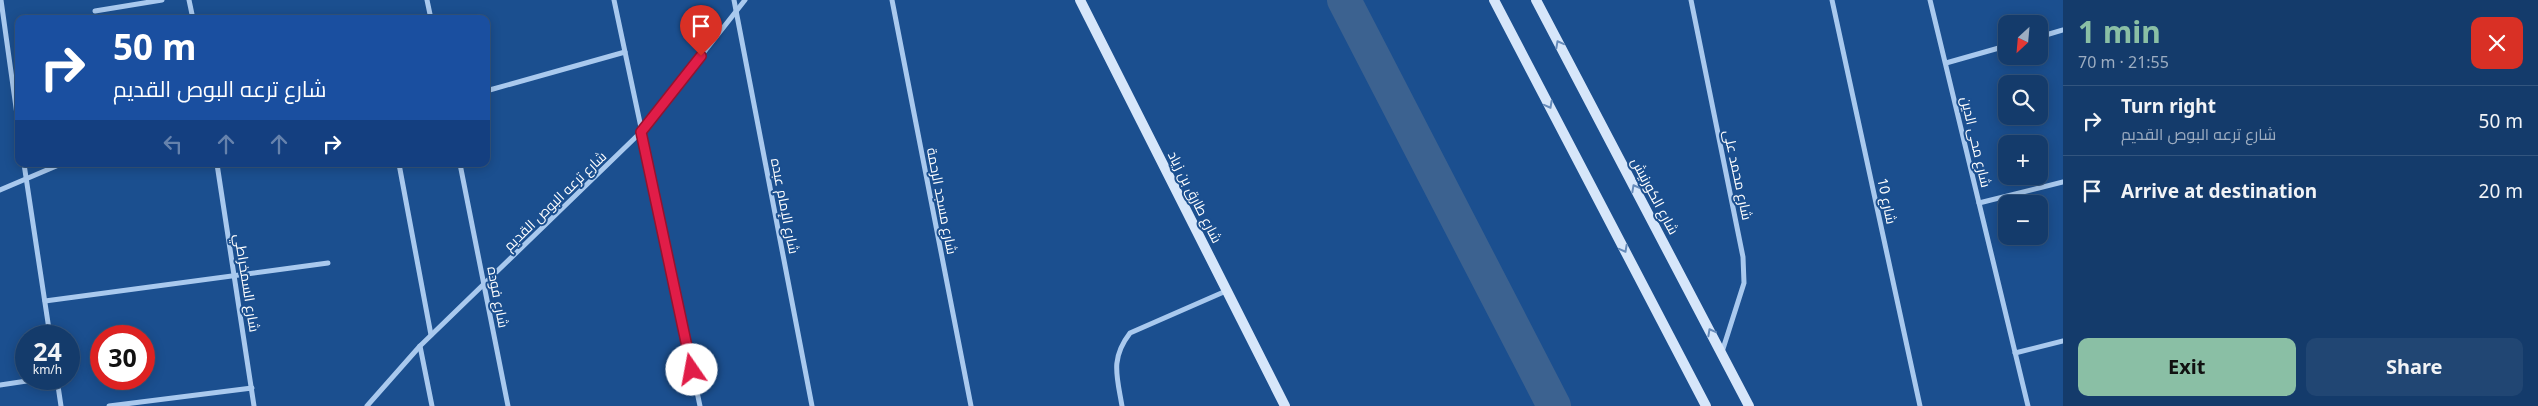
<!DOCTYPE html>
<meta charset="utf-8">
<style>
body{margin:0;font-family:"Noto Sans",Cairo,sans-serif;background:#214673;color:#f1f3f6;height:100vh;display:flex;flex-direction:column;font-size:19px;white-space:nowrap}
*{box-sizing:border-box;margin:0}
p{font-size:16px;color:#9dadc1}
.icon{flex:none;width:28px;height:28px;fill:none;stroke:currentColor;stroke-width:2;stroke-linecap:round;stroke-linejoin:round}
.map{position:relative;flex:1;overflow:hidden}
.side{display:flex;flex-direction:column;background:#143b6b;width:475px}
.side>*{flex:none}
.hud{position:absolute;left:15px;top:15px;width:475px;height:152px;border-radius:10px;box-shadow:0 2px 12px #0003,0 0 0 1px #33557e;background:#1a4fa0;color:#fff;overflow:hidden}
.needle{width:32px;rotate:206deg}
.controls{position:absolute;left:1998px;top:15px;display:grid;gap:10px}
.controls a{display:grid;place-items:center;width:50px;height:50px;border-radius:10px;background:#143b6b;box-shadow:0 2px 12px #0003,0 0 0 1px #33557e;font-size:25px}
.speed{position:absolute;left:15px;top:325px;display:flex;gap:10px;font-size:25px;font-weight:700;text-align:center}
.speed>*{display:grid;place-content:center;width:65px;height:65px;border-radius:50%;background:#143b6b;box-shadow:0 2px 12px #0003,0 0 0 1px #33557e;line-height:1}
.speed small{font-size:12px;font-weight:400}
.speed .limit{border:8px solid #d22;background:#fff;color:#111}
.pin{position:absolute;display:grid;place-items:center;width:42px;height:42px;color:#fff;margin:-51px -21px;border-radius:50% 50% 50% 0;rotate:-45deg;box-shadow:0 0 5px #0007}
.pin .icon{rotate:45deg}
.me{position:absolute;width:55px;margin:-28px;rotate:348deg;stroke-linejoin:round;filter:drop-shadow(0 0 4px #0008)}
.turn{display:flex;align-items:center;gap:18px;height:105px;padding:0 15px;font-size:22px}
.turn .icon{width:65px;height:65px;stroke-width:2.5}
.turn b{display:block;font-size:35px;line-height:42px}
.lanes{display:flex;align-items:center;height:48px;padding:0 15px;background:#0003;justify-content:center;gap:25px;direction:ltr}
.lanes .off{opacity:.35}
.round{display:grid;place-items:center;flex:none;width:52px;height:52px;border-radius:10px;background:#214673}
.overview{display:flex;align-items:center;justify-content:space-between;height:85px;padding:0 15px}
h1{font-size:30px;font-weight:700;line-height:38px;color:#8abfa5}
.primary-button{display:flex;gap:10px;margin-top:auto;padding:10px 15px}
.primary-button a{flex:1;height:58px;border-radius:10px;background:#8abfa5;color:#111;font-size:20px;font-weight:700;line-height:58px;text-align:center}
.primary-button a+a{background:#214673;color:#f1f3f6}
ul{padding:0;list-style:none}
li{display:flex;align-items:center;gap:15px;height:70px;padding:0 15px;border-top:1px solid #33557e}
li div{flex:1}
li b{display:block;font-size:19px}
li em{font-style:normal}
main{display:flex;flex:1;min-height:0}
.map>svg:first-child{display:block}
.lines{fill:none;stroke-linecap:round;stroke-linejoin:round}
.canal{stroke:#3c6290;stroke-width:34}
.street{stroke:#a9c9ee;stroke-width:5}
.secondary{stroke:#d6e6fa;stroke-width:10}
.oneway{stroke:#668bba}
.route-casing{stroke:#92132f;stroke-width:12}
.route{stroke:#e11d48;stroke-width:9}
.labels{text-anchor:middle;stroke-width:4;stroke-linejoin:round;paint-order:stroke}
.street-label{font-size:14px;fill:#fff;stroke:#1b4f8f}
</style>
<main>
<div class="map">
<svg width="2063" height="406" viewBox="0 0 2063 406">
<rect width="100%" height="100%" fill="#1b4f8f"/>
<g class="lines">
<polyline class="canal" points="1344,0 1554,406"/>
<g class="street">
<polyline points="1,0 19,129"/>
<polyline points="189,0 193,19"/>
<polyline points="427,0 431,19"/>
<polyline points="614,0 700,406"/>
<polyline points="734,0 812,406"/>
<polyline points="892,0 971,406"/>
<polyline points="1691,0 1743,257 1744,283 1722,352"/>
<polyline points="1832,0 1920,406"/>
<polyline points="1930,0 2028,406"/>
<polyline points="95,11 162,0"/>
<polyline points="2039,37 2063,30"/>
<polyline points="1946,63 2006,46"/>
<polyline points="486,91 625,52"/>
<polyline points="24,164 50,336"/>
<polyline points="217,164 254,406"/>
<polyline points="399,164 431,335"/>
<polyline points="460,164 508,406"/>
<polyline points="0,190 61,164"/>
<polyline points="1979,203 2063,182"/>
<polyline points="45,301 328,263"/>
<polyline points="420,346 432,406"/>
<polyline points="2015,353 2063,341"/>
<polyline points="57,379 61,406"/>
<polyline points="0,385 40,379"/>
<polyline points="109,406 252,388"/>
<polyline points="367,406 420,346 641,132 745,0"/>
<path d="M1122 406C1117 376 1110 359 1130 333L1226 291"/>
</g>
<g class="secondary">
<polyline points="1080,0 1285,406"/>
<polyline points="1494,0 1706,406"/>
<polyline points="1536,0 1749,406"/>
</g>
</g>
<defs><path id="oneway-chevron" d="M-2-3.5L2.5 0L-2 3.5" fill="none" stroke-width="1.6" stroke-linecap="round" stroke-linejoin="round" transform="scale(1.25)"/></defs>
<g class="oneway">
<use href="#oneway-chevron" transform="translate(1559 44) rotate(-118)"/>
<use href="#oneway-chevron" transform="translate(1549 105) rotate(62)"/>
<use href="#oneway-chevron" transform="translate(1635 188) rotate(-118)"/>
<use href="#oneway-chevron" transform="translate(1624 249) rotate(62)"/>
<use href="#oneway-chevron" transform="translate(1711 332) rotate(-118)"/>
</g>
<g class="lines">
<g class="route-casing">
<polyline id="route" points="692,370 641,132 701,56"/>
</g>
<use href="#route" class="route"/>
</g>
<g class="labels">
<g class="street-label">
<text transform="translate(1976 142) rotate(77)" y="5">شارع محى الدين</text>
<text transform="translate(1738 175) rotate(78)" y="5">شارع محمد على</text>
<text transform="translate(1655 196) rotate(62)" y="5">شارع الكورنيش</text>
<text transform="translate(1195 197) rotate(63)" y="5">شارع طارق بن زياد</text>
<text transform="translate(555 201) rotate(-44)" y="5">شارع ترعه البوص القديم</text>
<text transform="translate(942 201) rotate(79)" y="5">شارع مسجد الرحمة</text>
<text transform="translate(1887 201) rotate(78)" y="5">شارع 10</text>
<text transform="translate(785 206) rotate(79)" y="5">شارع الإمام عبده</text>
<text transform="translate(247 283) rotate(81)" y="5">شارع السمخراطي</text>
<text transform="translate(498 297) rotate(79)" y="5">شارع فوده</text>
</g>
</g>
</svg>
<div class="controls">
<a><svg class="needle" viewBox="-14 -14 28 28"><path d="M0-13l5 13h-10z" fill="#e53935"/><path d="M0 13l5-13h-10z" fill="#9dadc1"/></svg></a>
<a><svg class="icon" aria-label="search" viewBox="0 0 24 24"><circle cx="10" cy="10" r="6"/><path d="M15 15l6 6"/></svg></a>
<a>+</a>
<a>−</a>
</div>
<div class="speed"><div>24<small>km/h</small></div><div class="limit">30</div></div>
<div class="pin" style="left:701px;top:56px;background:#d93025"><svg class="icon" aria-label="arrive" viewBox="0 0 24 24"><path d="M6 21V4h12l-3 4 3 4H6"/></svg></div>
<svg class="me" style="left:692px;top:370px" viewBox="-20 -20 40 40"><circle r="19" fill="#fff"/><path d="M0-13L10 11 0 6-10 11z" fill="#e11d48"/></svg>
<div class="hud">
<div class="turn"><svg class="icon" aria-label="right" viewBox="0 0 24 24"><path d="M7 20v-9h11M14 6l5 5-5 5"/></svg><div><b>50 m</b>شارع ترعه البوص القديم</div></div>
<div class="lanes"><svg class="icon off" aria-label="left" viewBox="0 0 24 24"><path d="M17 20v-9H6M10 6l-5 5 5 5"/></svg><svg class="icon off" aria-label="ahead" viewBox="0 0 24 24"><path d="M12 20V5M6 11l6-6 6 6"/></svg><svg class="icon off" aria-label="ahead" viewBox="0 0 24 24"><path d="M12 20V5M6 11l6-6 6 6"/></svg><svg class="icon" aria-label="right" viewBox="0 0 24 24"><path d="M7 20v-9h11M14 6l5 5-5 5"/></svg></div>
</div>
</div>
<section class="side">
<div class="overview"><div><h1>1 min</h1><p>70 m · 21:55</p></div><a class="round" style="background:#d93025;color:#fff"><svg class="icon" aria-label="close" viewBox="0 0 24 24"><path d="M6 6l12 12M18 6L6 18"/></svg></a></div>
<ul>
<li><svg class="icon" aria-label="right" viewBox="0 0 24 24"><path d="M7 20v-9h11M14 6l5 5-5 5"/></svg><div><b>Turn right</b><p>شارع ترعه البوص القديم</p></div><em>50 m</em></li>
<li><svg class="icon" aria-label="arrive" viewBox="0 0 24 24"><path d="M6 21V4h12l-3 4 3 4H6"/></svg><div><b>Arrive at destination</b></div><em>20 m</em></li>
</ul>
<div class="primary-button"><a>Exit</a><a>Share</a></div>
</section>
</main>
